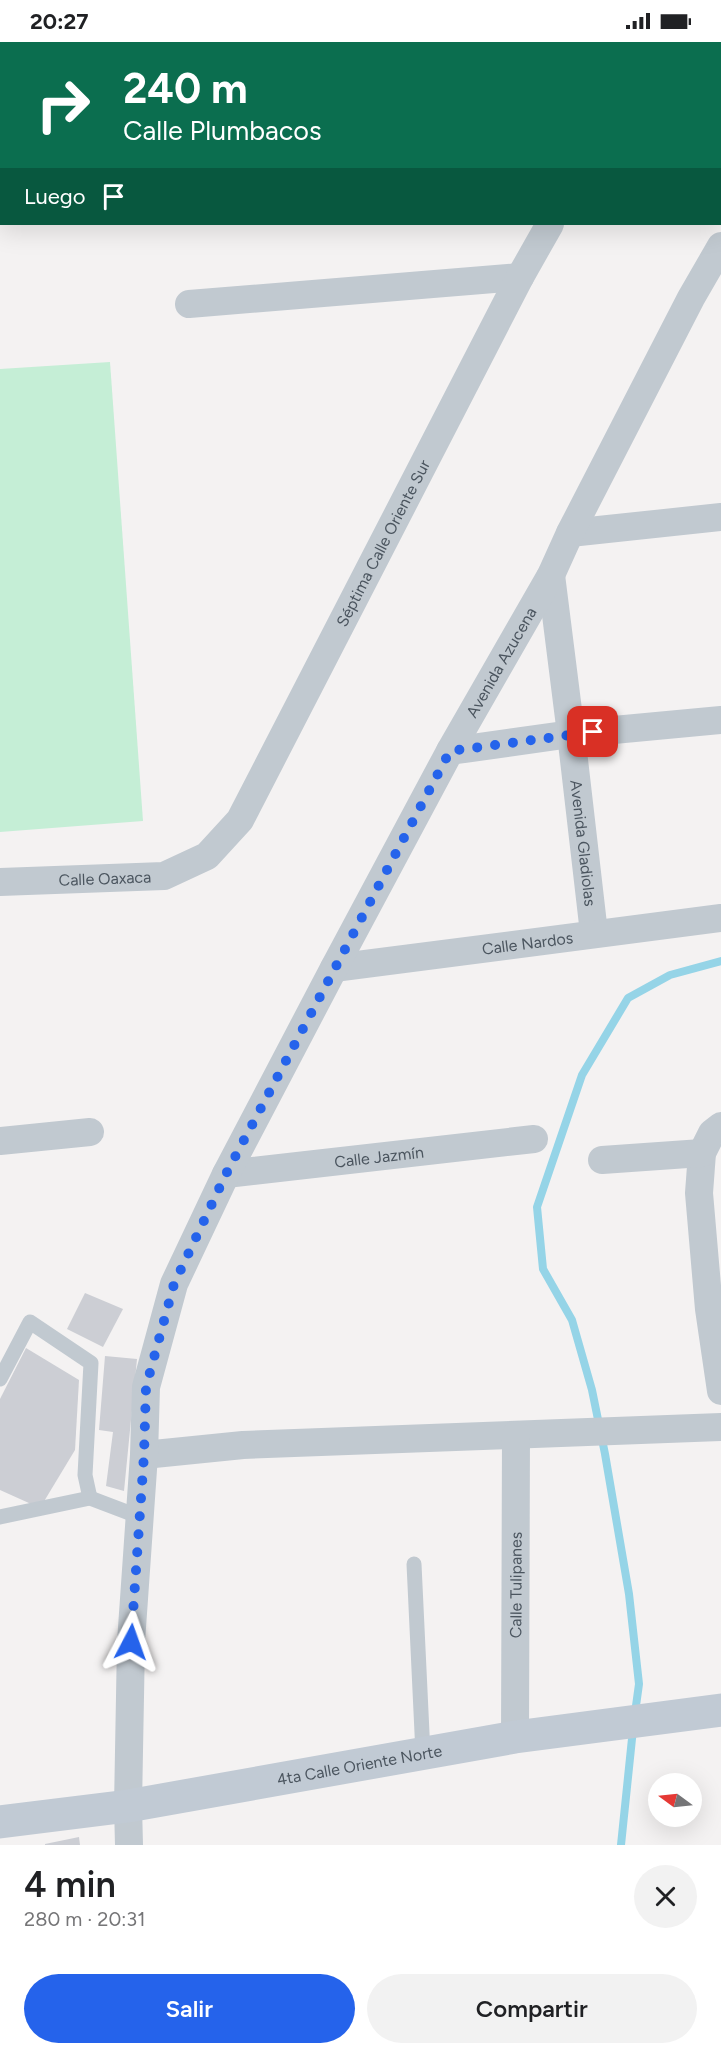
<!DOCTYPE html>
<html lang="es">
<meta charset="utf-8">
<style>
body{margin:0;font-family:Figtree,sans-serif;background:#f2f2f2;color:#202124;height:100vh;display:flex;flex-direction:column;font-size:22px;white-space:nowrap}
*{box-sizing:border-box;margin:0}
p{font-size:20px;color:#757577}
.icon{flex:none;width:33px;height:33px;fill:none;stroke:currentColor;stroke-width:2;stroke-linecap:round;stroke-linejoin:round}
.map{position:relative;height:1803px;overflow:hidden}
.side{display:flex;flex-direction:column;background:#fff;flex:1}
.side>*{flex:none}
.top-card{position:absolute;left:0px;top:0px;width:722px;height:183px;box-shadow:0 6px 24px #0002;background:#0b6e4f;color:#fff;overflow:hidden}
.needle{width:39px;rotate:285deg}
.fabs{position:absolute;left:648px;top:1731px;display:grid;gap:12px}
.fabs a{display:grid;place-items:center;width:54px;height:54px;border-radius:50%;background:#fff;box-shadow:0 6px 24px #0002;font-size:30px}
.pin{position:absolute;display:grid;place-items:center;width:51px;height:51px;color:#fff;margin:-26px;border-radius:12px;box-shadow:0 3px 9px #0006}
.me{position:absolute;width:66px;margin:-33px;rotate:4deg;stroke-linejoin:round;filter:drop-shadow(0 0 4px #0008)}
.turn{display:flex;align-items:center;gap:21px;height:126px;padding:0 24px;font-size:27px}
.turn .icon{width:78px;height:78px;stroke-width:2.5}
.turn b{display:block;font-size:42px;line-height:51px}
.then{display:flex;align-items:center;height:57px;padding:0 24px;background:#0003;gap:12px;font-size:22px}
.round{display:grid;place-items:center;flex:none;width:63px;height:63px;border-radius:32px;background:#f2f2f2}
.head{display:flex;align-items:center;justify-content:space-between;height:102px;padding:0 24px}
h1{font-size:36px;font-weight:600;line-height:45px}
.primary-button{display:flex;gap:12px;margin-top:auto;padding:12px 24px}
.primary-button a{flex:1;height:69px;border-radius:36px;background:#2563eb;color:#fff;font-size:24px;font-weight:600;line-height:69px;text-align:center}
.primary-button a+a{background:#f2f2f2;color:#202124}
.status{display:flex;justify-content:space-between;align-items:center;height:42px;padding:0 30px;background:#fff;direction:ltr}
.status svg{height:16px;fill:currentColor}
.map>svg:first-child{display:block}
.park{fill:#c5eed6}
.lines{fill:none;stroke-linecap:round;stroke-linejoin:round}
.stream{stroke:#95d4e7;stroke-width:8}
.building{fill:#ccced4}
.lane{stroke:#c1c9d0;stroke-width:15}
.street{stroke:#c1c9d0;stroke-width:28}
.secondary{stroke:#c1cad4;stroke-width:33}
.route{stroke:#2563eb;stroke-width:10;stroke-dasharray:0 18}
.labels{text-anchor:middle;stroke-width:5;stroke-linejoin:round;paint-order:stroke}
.street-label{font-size:16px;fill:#4b555f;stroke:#fff}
</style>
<div class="status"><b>20:27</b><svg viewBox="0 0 49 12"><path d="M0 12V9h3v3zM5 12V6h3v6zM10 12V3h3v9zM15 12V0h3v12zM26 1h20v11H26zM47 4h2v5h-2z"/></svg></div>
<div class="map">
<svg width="721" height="1803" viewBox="0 0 721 1803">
<rect width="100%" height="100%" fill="#f4f2f2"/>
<polygon class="park" points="110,320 143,779 0,790 0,327"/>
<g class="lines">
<g class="stream">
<polyline points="635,1671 639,1642 629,1552 605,1412 592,1348 572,1278 543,1227 537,1165 582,1033 628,956 670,933 721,919"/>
<polyline points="621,1803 633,1687"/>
</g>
</g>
<g class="building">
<polygon points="85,1251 123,1267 103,1305 67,1287"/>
<polygon points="26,1306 79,1338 75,1408 40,1466 0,1448 0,1357"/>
<polygon points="105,1314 137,1317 124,1449 106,1444 113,1390 99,1388"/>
<polygon points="79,1795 80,1803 45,1803 45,1802"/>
</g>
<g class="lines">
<g class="lane">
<polyline points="493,0 498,2"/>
<polyline points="0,1337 30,1280 91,1321 85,1433 90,1456"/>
<polyline points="0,1475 90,1456 140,1475"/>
<polyline points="414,1522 423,1712"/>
</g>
<g class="street">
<polyline points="211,0 211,2"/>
<polyline points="647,2 648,0"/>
<polyline points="720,44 721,45"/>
<polyline points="0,130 2,130"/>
<polyline points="189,262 520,235"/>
<polyline points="570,491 721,475"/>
<path id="s1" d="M551 533 571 692 594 891"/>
<polyline points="450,709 571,692 721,678"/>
<path id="s2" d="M0 840 164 834 207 814 240 778 520 235 550 182"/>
<path id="s3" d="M334 926 721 876"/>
<polyline points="721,1084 712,1091 702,1111 699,1151 709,1267 721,1349"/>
<polyline points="0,1099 90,1090"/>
<polyline points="602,1118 702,1111"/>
<path id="s4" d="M226 1132 534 1097"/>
<polyline points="144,1413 243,1403 721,1385"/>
<path id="s5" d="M515 1695 516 1393"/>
<path id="s6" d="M129 1803 128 1764 131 1600 144 1413 146 1345 174 1242 226 1132 334 926 450 709 551 533 570 491 691 256 721 204"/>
</g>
<path class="secondary" id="s7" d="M0 1780 128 1764 515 1695 721 1668"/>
</g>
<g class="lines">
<polyline class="route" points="131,1600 144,1413 146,1345 174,1242 226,1132 450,709 593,690"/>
</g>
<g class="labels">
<g class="street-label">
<text dy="6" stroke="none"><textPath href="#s2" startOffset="572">Séptima Calle Oriente Sur</textPath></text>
<text dy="6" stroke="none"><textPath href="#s6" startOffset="1268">Avenida Azucena</textPath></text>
<text dy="6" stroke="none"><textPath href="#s1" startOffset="270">Avenida Gladiolas</textPath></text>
<text dy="6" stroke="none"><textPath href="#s2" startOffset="105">Calle Oaxaca</textPath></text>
<text dy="6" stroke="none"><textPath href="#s3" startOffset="195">Calle Nardos</textPath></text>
<text dy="6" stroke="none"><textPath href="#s4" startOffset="154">Calle Jazmín</textPath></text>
<text dy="6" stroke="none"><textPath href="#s5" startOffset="152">Calle Tulipanes</textPath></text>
<text dy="6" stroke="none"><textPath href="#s7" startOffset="364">4ta Calle Oriente Norte</textPath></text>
</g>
</g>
</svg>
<div class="fabs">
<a><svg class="needle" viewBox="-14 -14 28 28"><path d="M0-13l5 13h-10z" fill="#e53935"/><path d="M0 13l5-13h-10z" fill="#757577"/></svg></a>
</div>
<div class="pin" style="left:593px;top:690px;background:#d93025"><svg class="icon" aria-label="arrive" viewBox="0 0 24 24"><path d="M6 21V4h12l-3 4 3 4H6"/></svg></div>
<svg class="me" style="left:131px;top:1600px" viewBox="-20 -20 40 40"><path d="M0-17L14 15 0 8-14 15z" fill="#2563eb" stroke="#fff" stroke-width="4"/></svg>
<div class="top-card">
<div class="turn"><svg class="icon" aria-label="right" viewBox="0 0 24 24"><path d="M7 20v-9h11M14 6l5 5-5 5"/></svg><div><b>240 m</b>Calle Plumbacos</div></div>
<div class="then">Luego<svg class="icon" aria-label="arrive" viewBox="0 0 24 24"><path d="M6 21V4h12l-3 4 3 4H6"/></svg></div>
</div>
</div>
<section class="side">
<div class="head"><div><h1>4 min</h1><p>280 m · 20:31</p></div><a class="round"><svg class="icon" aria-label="close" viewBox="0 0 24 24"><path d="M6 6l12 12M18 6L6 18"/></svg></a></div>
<div class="primary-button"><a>Salir</a><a>Compartir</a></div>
</section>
